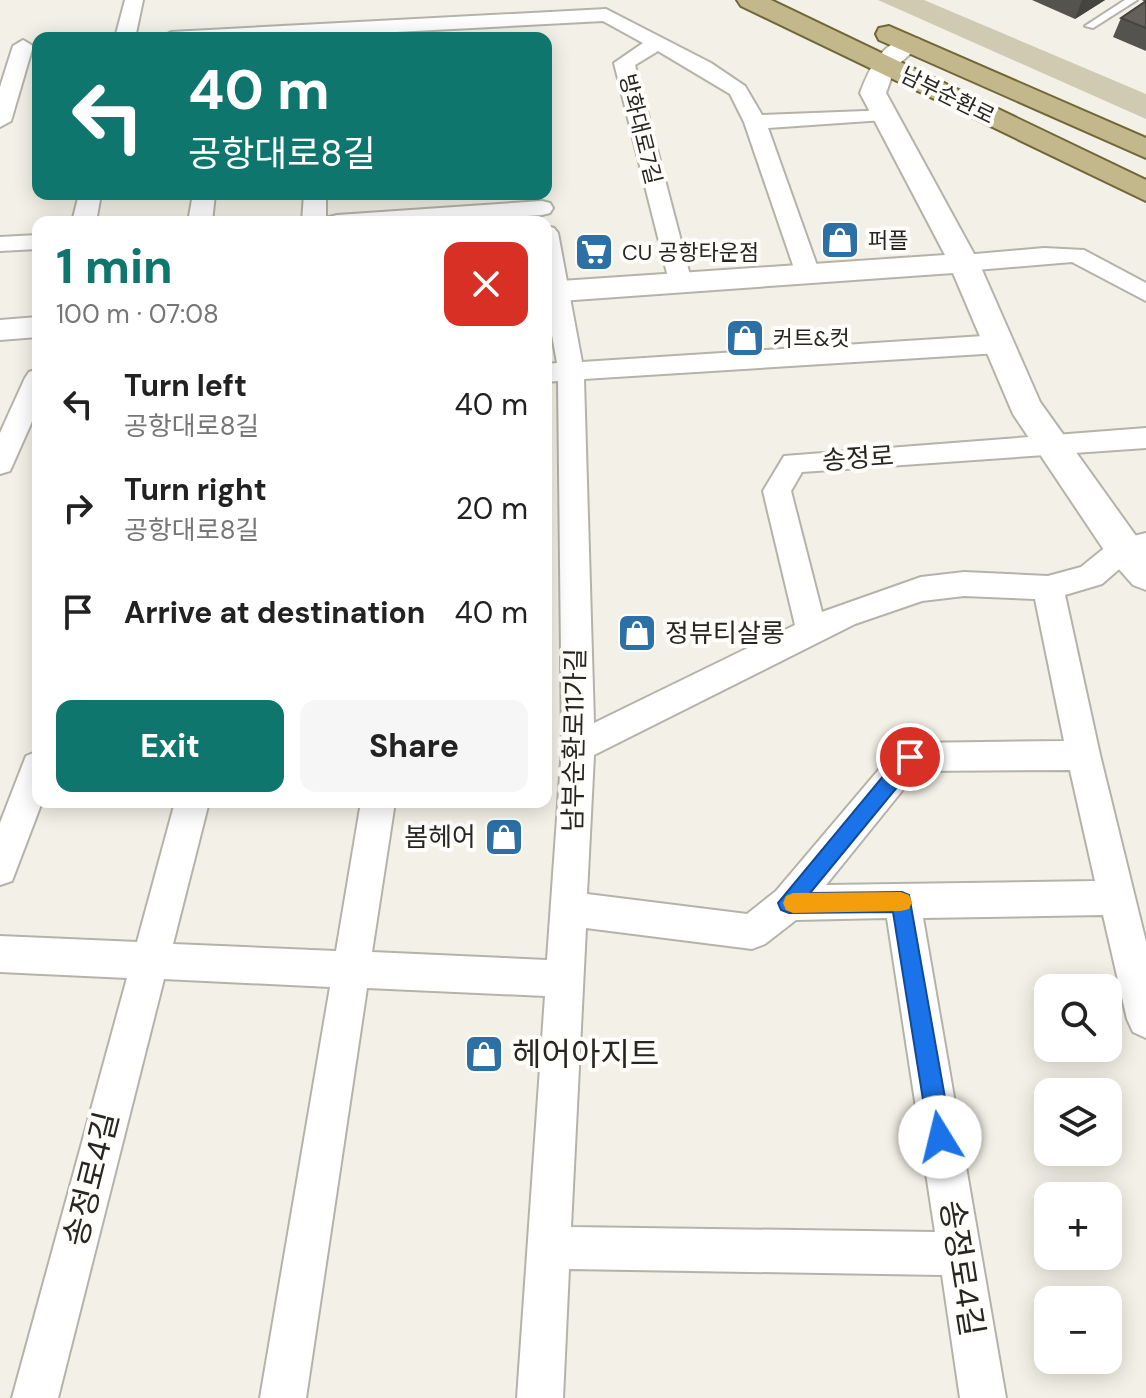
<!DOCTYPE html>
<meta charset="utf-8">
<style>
body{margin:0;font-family:"DM Sans","Noto Sans KR",sans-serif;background:#f6f6f6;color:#222;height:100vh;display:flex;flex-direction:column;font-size:30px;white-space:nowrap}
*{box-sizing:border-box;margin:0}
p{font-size:26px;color:#767676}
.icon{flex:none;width:44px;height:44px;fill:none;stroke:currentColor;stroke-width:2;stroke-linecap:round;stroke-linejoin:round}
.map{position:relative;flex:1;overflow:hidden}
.details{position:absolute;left:32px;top:216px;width:520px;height:592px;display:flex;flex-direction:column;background:#fff;border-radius:16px;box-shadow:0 4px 20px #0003}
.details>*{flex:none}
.top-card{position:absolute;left:32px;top:32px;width:520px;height:168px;border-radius:16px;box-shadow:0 4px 20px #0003;background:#0f766e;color:#fff;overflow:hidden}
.buttons{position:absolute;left:1034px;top:974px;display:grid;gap:16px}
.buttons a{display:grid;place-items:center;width:88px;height:88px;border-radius:16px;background:#fff;box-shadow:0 4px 20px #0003;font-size:40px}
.pin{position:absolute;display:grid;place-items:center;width:68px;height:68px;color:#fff;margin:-34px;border:4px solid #fff;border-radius:50%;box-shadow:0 2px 8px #0007}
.me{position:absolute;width:88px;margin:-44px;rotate:351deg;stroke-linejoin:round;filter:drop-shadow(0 0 6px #0008)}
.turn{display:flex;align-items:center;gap:28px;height:168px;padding:0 24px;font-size:36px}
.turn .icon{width:104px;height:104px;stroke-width:2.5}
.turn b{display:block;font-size:56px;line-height:68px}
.round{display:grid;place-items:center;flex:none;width:84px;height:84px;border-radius:16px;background:#f6f6f6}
.summary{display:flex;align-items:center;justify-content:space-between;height:136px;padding:0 24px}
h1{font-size:48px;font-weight:700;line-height:60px;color:#0f766e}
.primary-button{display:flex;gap:16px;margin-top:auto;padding:16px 24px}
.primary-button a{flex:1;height:92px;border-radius:16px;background:#0f766e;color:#fff;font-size:32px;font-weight:700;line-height:92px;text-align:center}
.primary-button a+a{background:#f6f6f6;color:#222}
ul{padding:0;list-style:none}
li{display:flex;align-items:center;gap:24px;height:104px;padding:0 24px}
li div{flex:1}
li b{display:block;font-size:30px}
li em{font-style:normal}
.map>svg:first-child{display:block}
.green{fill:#d0cab2}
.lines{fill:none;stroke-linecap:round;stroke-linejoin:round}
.service-casing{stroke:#b5b3a9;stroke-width:4}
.minor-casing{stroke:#b5b3a9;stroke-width:4}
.tertiary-casing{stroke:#b5b3a9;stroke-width:4}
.primary-casing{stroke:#716636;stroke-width:4}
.service{fill:#fff;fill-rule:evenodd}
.minor{fill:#fff;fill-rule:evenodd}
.tertiary{fill:#fff;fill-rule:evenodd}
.primary{fill:#c2b88c;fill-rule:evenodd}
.wall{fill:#55534d}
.shaded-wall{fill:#45443e}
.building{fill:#636159;stroke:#45443e;stroke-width:2}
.route{fill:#1a73e8;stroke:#114b97;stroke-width:2}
.slow{fill:#f59e0b}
.labels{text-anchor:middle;stroke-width:8;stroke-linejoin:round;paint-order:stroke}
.far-street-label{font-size:22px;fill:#272623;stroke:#fffefa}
.far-poi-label{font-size:22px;fill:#272623;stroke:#fffefa;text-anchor:start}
.street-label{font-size:26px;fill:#272623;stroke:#fffefa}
.poi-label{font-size:26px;fill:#272623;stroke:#fffefa;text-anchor:start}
.near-poi-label{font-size:32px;fill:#272623;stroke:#fffefa;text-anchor:start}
.near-street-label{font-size:32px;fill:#272623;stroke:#fffefa}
</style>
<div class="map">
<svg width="1146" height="1398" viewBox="0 0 1146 1398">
<rect width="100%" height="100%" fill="#f3f1e7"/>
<polygon class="green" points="878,0 924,0 1146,94 1146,119"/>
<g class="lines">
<g class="service-casing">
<polygon id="service" points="1125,0 1137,0 1093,28 1085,26"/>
</g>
<g class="minor-casing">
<g id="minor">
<polygon points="125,0 143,0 135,38 115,38"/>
<polygon points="606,9 711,63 745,86 762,115 891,110 895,114 891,118 884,120 768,128 820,274 817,279 799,279 796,274 744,122 730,94 658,51 635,65 692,283 689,289 671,289 614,63 643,43 603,21 282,38 161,38 171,32"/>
<polygon points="23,40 33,46 11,121 0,127 0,87 13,46"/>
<polygon points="79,194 101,194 96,222 72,222"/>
<polygon points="193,194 215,194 212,222 188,222"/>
<polygon points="304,194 326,194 326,222 329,217 337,215 542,201 550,203 553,208 550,213 542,215 440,222 302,222"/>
<path d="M546 226 554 228 558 233 582 362 999 335 1008 338 1012 344 1008 350 999 353 584 379 594 723 795 625 763 491 784 456 1146 428V448L802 472 791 491 822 612 921 577 964 572 1048 576 1081 567 1113 541 1146 533V555L1132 558 1102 584 1065 595 1100 755 1146 942V1038L1133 1032 1127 1019 1103 915 923 918 1006 1398H960L942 1275 569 1269 563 1398H517L545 996 367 988 306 1398H260L330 987 164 979 58 1398H12L127 978 0 972V936L137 942 175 802H209L173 944 336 951 361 802H395L372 952 547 960 562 747 558 381 546 382V364L557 363 546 301ZM964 596 1035 599 1064 741 910 743 898 747 776 891 747 914 587 894 594 755 855 624 922 601ZM1070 770 1095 881 826 885 918 771ZM887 918 935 1232 571 1227 586 928 752 949 765 944 796 920Z"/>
<polygon points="38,235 38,249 0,251 0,237"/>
<polygon points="1044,248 1084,250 1146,283 1146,301 1072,262 964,271 956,268 952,263 956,258 964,255"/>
<polygon points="38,369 38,408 10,471 0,474 0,433 25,378 29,372"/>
<polygon points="38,751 38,802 42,802 12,881 0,885 0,823 26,756"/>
</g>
</g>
<g class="tertiary-casing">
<g id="tertiary">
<path d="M910 37 919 39 922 44 895 67 886 93 979 263 1040 402 1146 550V590L1133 585 1110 559 1013 414 953 273 546 302V282L945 255 860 93C870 67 880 44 910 37Z"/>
<polygon points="38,317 38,337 0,340 0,320"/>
</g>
</g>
<g class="primary-casing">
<g id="primary">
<polygon points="737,0 771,0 1146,180 1146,201 741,6"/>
<polygon points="889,26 1146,138 1146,158 879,40 876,34 879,28"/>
</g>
</g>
<use href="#service" class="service"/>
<use href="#minor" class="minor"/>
<use href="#tertiary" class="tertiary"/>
<use href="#primary" class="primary"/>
</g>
<g class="wall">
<polygon points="1032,0 1105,0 1075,19"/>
<polygon points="1142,0 1146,0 1146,51 1113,37 1121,18 1145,2"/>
</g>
<polygon class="shaded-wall" points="1082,0 1105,0 1075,19"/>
<polygon class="building" points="1146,1 1146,28 1121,18"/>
<polygon class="route" points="910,749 917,751 920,757 917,763 810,893 902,892 909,895 952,1137 948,1145 940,1148 932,1145 929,1137 893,912 789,913 781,910 778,903 904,751"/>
<polygon class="slow" points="901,892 909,895 912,902 909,909 901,911 793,913 786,910 783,903 786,896 793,893"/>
<defs>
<g id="shop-square" transform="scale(2)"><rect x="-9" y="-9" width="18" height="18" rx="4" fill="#2c70a5" stroke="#fffefa"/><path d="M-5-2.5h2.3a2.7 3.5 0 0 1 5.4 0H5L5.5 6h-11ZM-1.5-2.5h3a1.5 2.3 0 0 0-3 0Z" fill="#fff"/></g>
<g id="supermarket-square" transform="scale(2)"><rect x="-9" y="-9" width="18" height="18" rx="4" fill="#2c70a5" stroke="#fffefa"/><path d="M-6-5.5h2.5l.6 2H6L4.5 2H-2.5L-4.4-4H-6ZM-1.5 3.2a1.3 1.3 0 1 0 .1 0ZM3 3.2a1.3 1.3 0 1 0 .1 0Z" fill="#fff"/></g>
</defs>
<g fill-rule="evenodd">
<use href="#shop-square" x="840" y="240"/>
<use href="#supermarket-square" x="594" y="252"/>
<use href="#shop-square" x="745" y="338"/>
<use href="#shop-square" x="637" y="633"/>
<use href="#shop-square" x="504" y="837"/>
<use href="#shop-square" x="484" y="1054"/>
</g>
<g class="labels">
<g class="far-street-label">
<text transform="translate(948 95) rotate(26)" y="8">남부순환로</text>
<text transform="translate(641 129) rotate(76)" y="8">방화대로7길</text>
</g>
<g class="far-poi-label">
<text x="868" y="248">퍼플</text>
<text x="622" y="260">CU 공항타운점</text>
<text x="773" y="346">커트&amp;컷</text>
</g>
<g class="street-label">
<text transform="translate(858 458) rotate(-4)" y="9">송정로</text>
<text transform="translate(574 740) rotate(-89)" y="9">남부순환로11가길</text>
</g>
<g class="poi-label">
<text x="665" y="642">정뷰티살롱</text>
<text x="476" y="846" text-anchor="end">봄헤어</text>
</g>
<g class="near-poi-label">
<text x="512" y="1065">헤어아지트</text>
</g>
<g class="near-street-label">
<text transform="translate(91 1179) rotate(-76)" y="11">송정로4길</text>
<text transform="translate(962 1268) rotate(81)" y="11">송정로4길</text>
</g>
</g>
</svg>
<div class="buttons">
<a><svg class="icon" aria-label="search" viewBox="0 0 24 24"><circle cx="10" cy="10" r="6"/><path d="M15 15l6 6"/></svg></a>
<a><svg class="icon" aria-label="layers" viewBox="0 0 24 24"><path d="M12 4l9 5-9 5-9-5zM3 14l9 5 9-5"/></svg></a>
<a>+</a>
<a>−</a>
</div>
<div class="pin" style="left:910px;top:757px;background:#d93025"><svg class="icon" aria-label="arrive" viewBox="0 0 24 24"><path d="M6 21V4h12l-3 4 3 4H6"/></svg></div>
<svg class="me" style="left:940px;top:1137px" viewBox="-20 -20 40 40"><circle r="19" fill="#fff"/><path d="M0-13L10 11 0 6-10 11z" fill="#1a73e8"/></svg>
<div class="top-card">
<div class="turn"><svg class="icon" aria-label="left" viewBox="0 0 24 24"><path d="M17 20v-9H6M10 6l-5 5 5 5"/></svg><div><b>40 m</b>공항대로8길</div></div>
</div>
<section class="details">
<div class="summary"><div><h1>1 min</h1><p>100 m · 07:08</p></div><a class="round" style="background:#d93025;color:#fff"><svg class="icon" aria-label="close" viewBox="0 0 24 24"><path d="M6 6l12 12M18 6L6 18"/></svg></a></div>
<ul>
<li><svg class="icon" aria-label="left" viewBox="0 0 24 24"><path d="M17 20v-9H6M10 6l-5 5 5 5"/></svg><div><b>Turn left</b><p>공항대로8길</p></div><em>40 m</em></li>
<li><svg class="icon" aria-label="right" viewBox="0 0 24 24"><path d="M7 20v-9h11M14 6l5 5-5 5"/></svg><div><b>Turn right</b><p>공항대로8길</p></div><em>20 m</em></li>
<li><svg class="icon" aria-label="arrive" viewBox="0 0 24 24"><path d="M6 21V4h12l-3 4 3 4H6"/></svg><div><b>Arrive at destination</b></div><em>40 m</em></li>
</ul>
<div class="primary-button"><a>Exit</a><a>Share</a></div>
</section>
</div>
